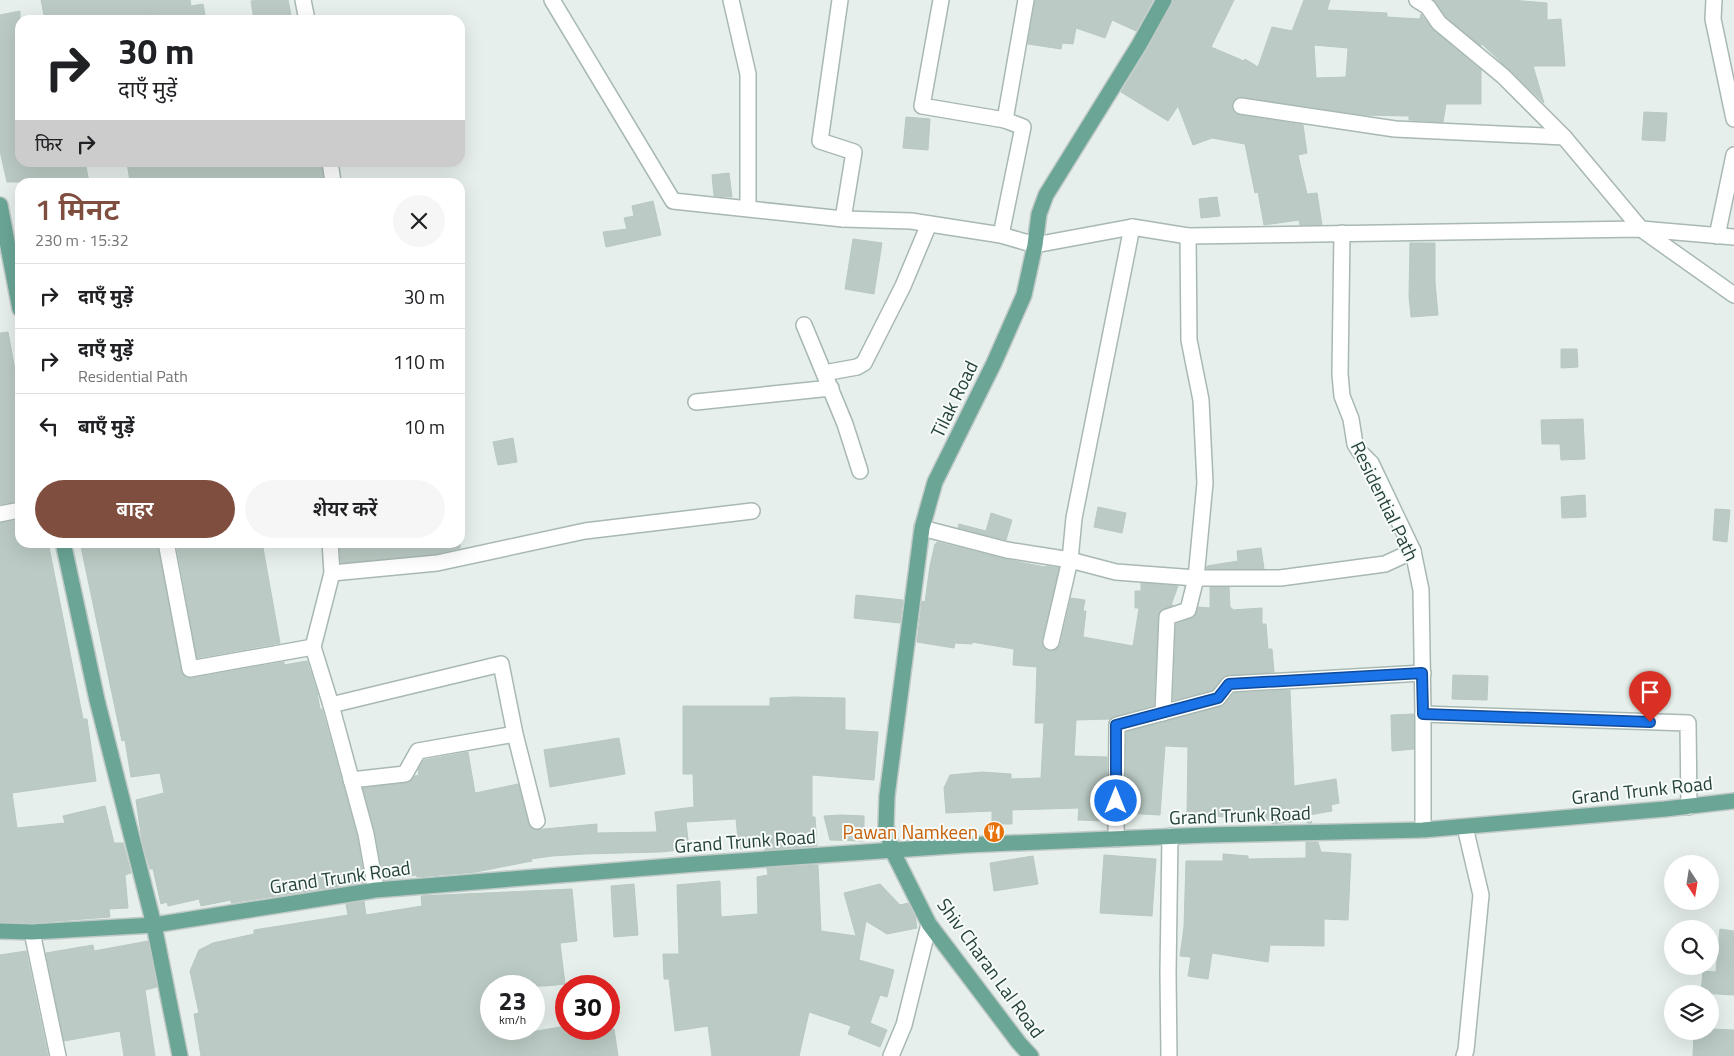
<!DOCTYPE html>
<html lang="hi">
<meta charset="utf-8">
<style>
body{margin:0;font-family:"Titillium Web","Noto Sans Devanagari",sans-serif;background:#f6f6f6;color:#202124;height:100vh;display:flex;flex-direction:column;font-size:19px;white-space:nowrap}
*{box-sizing:border-box;margin:0}
p{font-size:16px;color:#757577}
.icon{flex:none;width:28px;height:28px;fill:none;stroke:currentColor;stroke-width:2;stroke-linecap:round;stroke-linejoin:round}
.map{position:relative;flex:1;overflow:hidden}
.details{position:absolute;left:15px;top:178px;width:450px;height:370px;display:flex;flex-direction:column;background:#fff;border-radius:15px;box-shadow:0 5px 20px #0002}
.details>*{flex:none}
.guide{position:absolute;left:15px;top:15px;width:450px;height:152px;border-radius:15px;box-shadow:0 5px 20px #0002;background:#fff;color:#202124;overflow:hidden}
.needle{width:32px;rotate:168deg}
.fabs{position:absolute;left:1664px;top:855px;display:grid;gap:10px}
.fabs a{display:grid;place-items:center;width:55px;height:55px;border-radius:50%;background:#fff;box-shadow:0 5px 20px #0002;font-size:25px}
.speed{position:absolute;left:480px;top:975px;display:flex;gap:10px;font-size:25px;font-weight:700;text-align:center}
.speed>*{display:grid;place-content:center;width:65px;height:65px;border-radius:50%;background:#fff;box-shadow:0 5px 20px #0002;line-height:1}
.speed small{font-size:12px;font-weight:400}
.speed .limit{border:8px solid #d22;background:#fff;color:#111}
.pin{position:absolute;display:grid;place-items:center;width:42px;height:42px;color:#fff;margin:-51px -21px;border-radius:50% 50% 50% 0;rotate:-45deg;box-shadow:0 0 5px #0007}
.pin .icon{rotate:45deg}
.me{position:absolute;width:55px;margin:-28px;rotate:0deg;stroke-linejoin:round;filter:drop-shadow(0 0 4px #0008)}
.turn{display:flex;align-items:center;gap:18px;height:105px;padding:0 20px;font-size:22px}
.turn .icon{width:65px;height:65px;stroke-width:2.5}
.turn b{display:block;font-size:35px;line-height:42px}
.then{display:flex;align-items:center;height:48px;padding:0 20px;background:#0003;gap:10px;font-size:19px}
.round{display:grid;place-items:center;flex:none;width:52px;height:52px;border-radius:26px;background:#f6f6f6}
.head{display:flex;align-items:center;justify-content:space-between;height:85px;padding:0 20px}
h1{font-size:30px;font-weight:600;line-height:38px;color:#7f4e3f}
.primary-button{display:flex;gap:10px;margin-top:auto;padding:10px 20px}
.primary-button a{flex:1;height:58px;border-radius:30px;background:#7f4e3f;color:#fff;font-size:20px;font-weight:600;line-height:58px;text-align:center}
.primary-button a+a{background:#f6f6f6;color:#202124}
ul{padding:0;list-style:none}
li{display:flex;align-items:center;gap:15px;height:65px;padding:0 20px;border-top:1px solid #e0e0e0}
li div{flex:1}
li b{display:block;font-size:19px}
li em{font-style:normal}
.map>svg:first-child{display:block}
.building{fill:#bbcac4;stroke:#b8c9c2;fill-rule:evenodd}
.lines{fill:none;stroke-linecap:round;stroke-linejoin:round}
.minor-casing{stroke:#a8b8b2;stroke-width:18}
.major-casing{stroke:#c2cac8;stroke-width:18}
.minor{stroke:#fff;stroke-width:15}
.major{stroke:#6aa596;stroke-width:15}
.route-casing{stroke:#114b97;stroke-width:12}
.route{stroke:#1a73e8;stroke-width:9}
.labels{text-anchor:middle;stroke-width:4;stroke-linejoin:round;paint-order:stroke}
.street-label{font-size:19px;fill:#24423a;stroke:#f7fbf9}
.food-label{font-size:19px;fill:#c56008;stroke:#f7fbf9;text-anchor:end}
</style>
<div class="map">
<svg width="1734" height="1056" viewBox="0 0 1734 1056">
<rect width="100%" height="100%" fill="#e6efeb"/>
<g class="building">
<polygon points="41,0 190,0 191,6 203,4 206,20 159,20 159,14 121,20 45,20"/>
<polygon points="260,0 288,0 292,20 254,20 251,1"/>
<polygon points="1035,0 1153,0 1136,31 1112,20 1105,38 1076,28 1073,44 1062,43 1061,49 1028,44"/>
<path d="M1173 0H1234L1211 47 1244 61 1245 59 1258 67 1272 27 1292 31 1304 0H1330L1327 10 1387 13V17L1420 19 1421 14 1433 30 1481 70V104H1446L1443 122 1409 120V116L1364 115 1242 97 1237 98 1232 104V109L1235 113 1239 115 1303 125 1307 153 1298 155 1307 194 1317 193 1322 225H1300L1299 220 1264 225 1258 192 1255 193 1245 144 1212 138 1193 145 1178 106 1168 121 1121 92 1147 50ZM1314 45 1348 48 1346 77 1316 78Z"/>
<polygon points="1434,0 1511,0 1547,3 1547,20 1561,19 1565,66 1533,66 1544,103 1481,43 1481,46 1446,17"/>
<polygon points="20,11 20,162 85,162 89,182 7,182 0,151 0,15"/>
<polygon points="1644,112 1667,113 1665,141 1642,140"/>
<polygon points="906,117 930,119 928,150 903,148"/>
<polygon points="127,162 196,162 196,166 213,162 321,162 324,182 130,182"/>
<polygon points="729,173 732,197 714,196 712,175"/>
<polygon points="1217,197 1220,216 1201,218 1199,199"/>
<polygon points="653,201 661,235 606,247 603,232 627,229 624,218 634,216 632,206"/>
<polygon points="853,239 882,243 874,294 845,289"/>
<polygon points="1410,243 1435,243 1435,282 1438,315 1411,317 1409,296"/>
<polygon points="8,332 20,397 20,501 0,504 0,333"/>
<polygon points="1561,349 1577,349 1578,367 1561,368"/>
<polygon points="1583,419 1585,459 1561,460 1560,444 1542,444 1541,420"/>
<polygon points="513,438 517,462 498,465 493,442"/>
<polygon points="1585,495 1586,517 1562,518 1561,497"/>
<polygon points="1098,507 1126,513 1122,533 1094,527"/>
<polygon points="1715,509 1730,510 1727,542 1713,540"/>
<polygon points="991,513 1012,520 1006,540 958,528 959,524 986,531"/>
<polygon points="20,520 20,542 48,542 83,719 87,719 96,781 12,793 17,828 65,823 63,816 105,806 114,843 123,843 131,873 125,875 128,908 109,909 110,917 32,923 0,922 0,523"/>
<polygon points="80,542 157,542 181,671 186,678 192,678 284,662 284,665 307,661 317,692 320,709 322,709 357,836 365,882 231,903 231,900 201,906 199,899 168,906 167,902 161,904 153,869 150,869 142,841 136,800 164,793 160,773 131,777 125,740 122,741"/>
<polygon points="176,542 262,542 280,643 197,658"/>
<polygon points="339,542 460,542 460,548 436,554 341,563"/>
<polygon points="937,542 1005,559 1045,567 1046,566 1059,568 1042,640 1044,648 1049,651 1057,649 1060,645 1071,598 1085,600 1083,611 1086,611 1083,637 1133,646 1139,608 1135,608 1135,591 1141,591 1141,583 1178,586 1171,605 1173,605 1160,611 1158,616 1154,705 1115,716 1110,719 1076,720 1074,756 1107,757 1107,821 1078,820 1079,808 1012,810 1012,824 992,824 992,811 946,813 944,788 950,775 982,772 1011,774 1011,779 1041,778 1044,723 1035,723 1037,667 1013,665 1014,649 972,642 972,644 955,643 954,648 917,642 922,601 925,602 930,566 935,544 936,544"/>
<polygon points="1261,548 1264,569 1206,569 1207,566 1238,561 1237,551"/>
<polygon points="1210,587 1229,587 1230,608 1232,608 1232,610 1262,608 1262,624 1266,624 1268,649 1272,649 1274,672 1225,676 1213,690 1173,700 1176,624 1195,617 1198,607 1210,608"/>
<polygon points="856,595 903,600 900,623 854,618"/>
<polygon points="1453,675 1488,676 1487,700 1452,699"/>
<polygon points="1290,690 1294,786 1336,779 1339,803 1331,805 1332,811 1309,815 1312,823 1307,823 1308,820 1272,824 1272,820 1240,821 1240,818 1187,814 1188,747 1165,746 1160,815 1126,813 1126,732 1220,707 1225,704 1234,693"/>
<polygon points="794,697 845,698 845,730 878,732 874,780 812,775 812,817 815,817 817,846 765,850 765,846 739,849 736,819 686,822 689,849 661,852 584,854 552,856 531,859 532,861 476,872 417,877 416,875 384,880 375,832 363,788 410,782 415,776 419,775 418,769 424,760 468,752 475,793 518,784 528,823 534,830 597,824 597,833 657,832 655,812 694,807 693,774 683,774 683,706 770,706 770,698"/>
<polygon points="1414,714 1414,749 1392,751 1391,715"/>
<polygon points="619,738 625,774 550,787 544,750"/>
<polygon points="841,815 864,816 864,841 830,840 824,816"/>
<polygon points="1306,842 1318,842 1321,852 1351,854 1348,920 1324,919 1324,946 1270,945 1268,962 1212,953 1208,979 1188,976 1191,957 1180,956 1184,927 1186,861 1223,861 1223,854 1248,856 1248,859 1306,858"/>
<polygon points="1104,855 1156,859 1152,916 1100,913"/>
<polygon points="1033,856 1038,884 994,891 990,863"/>
<polygon points="818,865 821,931 856,936 844,893 880,884 900,905 908,903 915,916 917,928 887,934 866,921 859,960 894,970 887,997 880,995 870,1023 887,1030 880,1047 848,1034 851,1026 809,1012 799,1056 712,1056 708,1026 675,1031 669,979 664,979 663,954 679,954 677,885 720,881 721,917 758,914 757,877 768,875 767,868"/>
<polygon points="634,884 638,935 614,937 611,886"/>
<polygon points="572,889 577,941 560,943 565,984 546,986 491,986 491,1029 519,1029 520,1034 566,1026 566,1029 614,1029 618,1056 201,1056 194,1014 199,1013 190,971 199,950 213,943 254,934 254,930 348,915 346,904 364,901 366,915 422,906 421,896"/>
<polygon points="1720,929 1734,931 1734,995 1701,993 1703,971 1716,972"/>
<polygon points="148,941 157,987 145,990 155,1056 124,1056 120,1031 64,1041 46,953 93,945 94,951"/>
<polygon points="26,951 48,1056 0,1056 0,955"/>
<polygon points="1710,1029 1734,1030 1734,1056 1693,1056 1694,1032 1710,1031"/>
</g>
<g class="lines">
<g class="minor-casing">
<g id="minor">
<polyline points="303,0 307,20"/>
<polyline points="552,0 673,201 843,219 911,221 1001,235 1035,245 1132,227 1188,236 1641,229 1734,237"/>
<polyline points="731,0 748,74 748,208"/>
<polyline points="840,0 820,141 854,152 843,219"/>
<polyline points="941,0 922,106 1005,120"/>
<polyline points="1417,0 1428,7 1439,23 1503,76 1564,137 1641,229 1734,295"/>
<polyline points="1714,0 1713,19 1734,119"/>
<polyline points="1241,106 1395,129 1564,137"/>
<polyline points="330,162 333,182"/>
<polyline points="1342,233 1340,374 1342,396 1351,419 1355,444 1360,452 1371,463 1413,551 1421,590 1423,714 1423,830"/>
<polyline points="1001,235 1023,127 1005,120 1026,0"/>
<polyline points="1717,236 1734,155"/>
<polyline points="804,325 845,424 860,471"/>
<polyline points="824,373 857,367 864,363 903,286 929,224"/>
<polyline points="696,402 831,388"/>
<polyline points="0,514 20,510"/>
<polyline points="922,528 1007,550 1070,560 1116,572 1196,578 1280,578 1385,564 1413,551"/>
<polyline points="166,542 190,669 313,647"/>
<polyline points="330,542 332,573 313,647 331,705 366,834 376,890"/>
<polyline points="332,573 437,563 585,531 752,511"/>
<polyline points="1051,642 1070,560 1074,518 1132,227"/>
<polyline points="331,705 501,664 515,734 537,821"/>
<polyline points="1163,713 1167,617 1188,610 1196,578 1205,483 1201,400 1189,340 1188,236"/>
<polyline points="1423,714 1688,723 1689,807"/>
<polyline points="351,780 405,774 418,751 515,734"/>
<polyline points="1116,839 1117,725 1218,698 1229,684 1423,673"/>
<polyline points="32,932 58,1056"/>
<polyline points="891,1056 904,1025 929,924"/>
<polyline points="1169,1056 1168,973 1170,836"/>
<polyline points="1464,1056 1466,1050 1481,895 1465,827"/>
</g>
</g>
<g class="major-casing">
<g id="major">
<polyline points="0,205 20,309"/>
<polyline points="63,542 97,700 154,925 180,1056"/>
<polyline points="0,931 32,932 154,925 376,890 696,864 966,845 1206,835 1423,830 1665,809 1734,801"/>
<polyline points="1031,1056 1019,1043 929,924 892,850 886,826 887,796 922,528 935,482 994,363 1024,295 1035,245 1039,214 1046,195 1139,45 1164,0"/>
</g>
</g>
<use href="#minor" class="minor"/>
<use href="#major" class="major"/>
</g>
<g class="lines">
<g class="route-casing">
<polyline id="route" points="1116,801 1116,725 1218,698 1229,684 1422,673 1423,714 1650,722"/>
</g>
<use href="#route" class="route"/>
</g>
<defs>
<g id="restaurant-disc" transform="scale(1.125)"><circle r="9.5" fill="#e8710a" stroke="#f7fbf9"/><path d="M-5-6h1v4h1v-4h1v4h1v-4h1v5L-1.5 .5V6h-2V.5L-5-1ZM5-6V6H3V1.5H1.5Q1.5-4 5-6Z" fill="#fff"/></g>
</defs>
<g fill-rule="evenodd">
<use href="#restaurant-disc" x="994" y="832"/>
</g>
<g class="labels">
<g class="street-label">
<text transform="translate(954 399) rotate(-64)" y="7">Tilak Road</text>
<text transform="translate(1385 501) rotate(64)" y="7">Residential Path</text>
<text transform="translate(1642 790) rotate(-6)" y="7">Grand Trunk Road</text>
<text transform="translate(1240 815) rotate(-2)" y="7">Grand Trunk Road</text>
<text transform="translate(745 841) rotate(-4)" y="7">Grand Trunk Road</text>
<text transform="translate(340 877) rotate(-8)" y="7">Grand Trunk Road</text>
<text transform="translate(991 968) rotate(54)" y="7">Shiv Charan Lal Road</text>
</g>
<g class="food-label">
<text x="978" y="839">Pawan Namkeen</text>
</g>
</g>
</svg>
<div class="fabs">
<a><svg class="needle" viewBox="-14 -14 28 28"><path d="M0-13l5 13h-10z" fill="#e53935"/><path d="M0 13l5-13h-10z" fill="#757577"/></svg></a>
<a><svg class="icon" aria-label="search" viewBox="0 0 24 24"><circle cx="10" cy="10" r="6"/><path d="M15 15l6 6"/></svg></a>
<a><svg class="icon" aria-label="layers" viewBox="0 0 24 24"><path d="M12 4l9 5-9 5-9-5zM3 14l9 5 9-5"/></svg></a>
</div>
<div class="speed"><div>23<small>km/h</small></div><div class="limit">30</div></div>
<div class="pin" style="left:1650px;top:722px;background:#d93025"><svg class="icon" aria-label="arrive" viewBox="0 0 24 24"><path d="M6 21V4h12l-3 4 3 4H6"/></svg></div>
<svg class="me" style="left:1116px;top:801px" viewBox="-20 -20 40 40"><circle r="17" fill="#1a73e8" stroke="#fff" stroke-width="3"/><path d="M0-11L8 9 0 5-8 9z" fill="#fff"/></svg>
<div class="guide">
<div class="turn"><svg class="icon" aria-label="right" viewBox="0 0 24 24"><path d="M7 20v-9h11M14 6l5 5-5 5"/></svg><div><b>30 m</b>दाएँ मुड़ें</div></div>
<div class="then">फिर<svg class="icon" aria-label="right" viewBox="0 0 24 24"><path d="M7 20v-9h11M14 6l5 5-5 5"/></svg></div>
</div>
<section class="details">
<div class="head"><div><h1>1 मिनट</h1><p>230 m · 15:32</p></div><a class="round"><svg class="icon" aria-label="close" viewBox="0 0 24 24"><path d="M6 6l12 12M18 6L6 18"/></svg></a></div>
<ul>
<li><svg class="icon" aria-label="right" viewBox="0 0 24 24"><path d="M7 20v-9h11M14 6l5 5-5 5"/></svg><div><b>दाएँ मुड़ें</b></div><em>30 m</em></li>
<li><svg class="icon" aria-label="right" viewBox="0 0 24 24"><path d="M7 20v-9h11M14 6l5 5-5 5"/></svg><div><b>दाएँ मुड़ें</b><p>Residential Path</p></div><em>110 m</em></li>
<li><svg class="icon" aria-label="left" viewBox="0 0 24 24"><path d="M17 20v-9H6M10 6l-5 5 5 5"/></svg><div><b>बाएँ मुड़ें</b></div><em>10 m</em></li>
</ul>
<div class="primary-button"><a>बाहर</a><a>शेयर करें</a></div>
</section>
</div>
